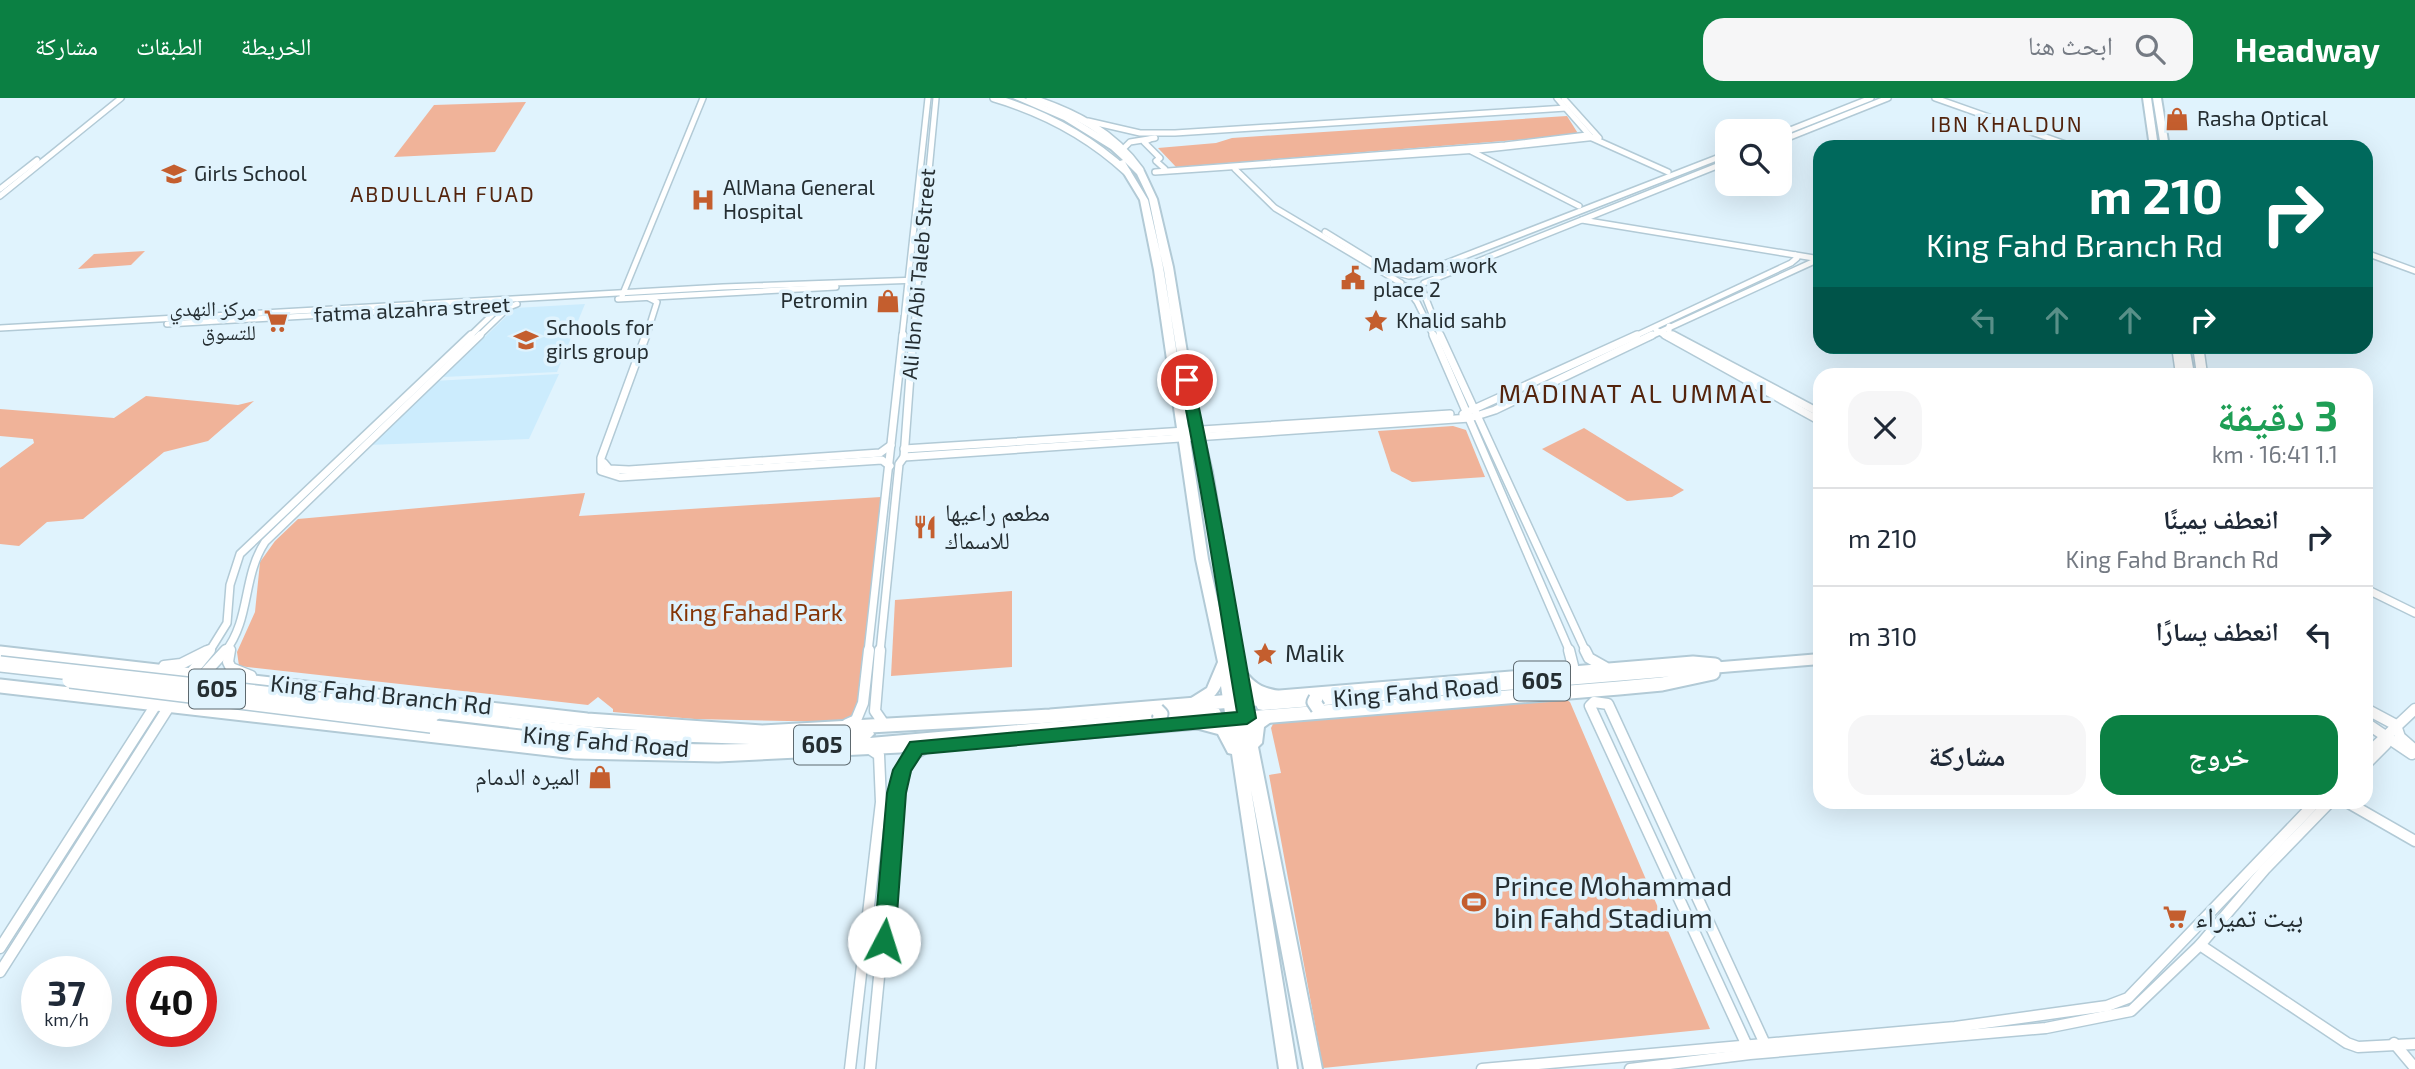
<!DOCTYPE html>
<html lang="ar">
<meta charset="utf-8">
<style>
body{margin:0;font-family:"Exo 2","Noto Naskh Arabic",sans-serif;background:#f6f6f7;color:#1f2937;direction:rtl;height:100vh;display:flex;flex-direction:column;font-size:26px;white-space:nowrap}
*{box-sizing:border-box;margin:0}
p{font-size:23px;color:#747a83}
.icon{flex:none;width:38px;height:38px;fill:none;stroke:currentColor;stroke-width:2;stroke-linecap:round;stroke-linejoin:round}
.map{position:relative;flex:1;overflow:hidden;direction:ltr}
.details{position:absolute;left:1813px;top:270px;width:560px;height:441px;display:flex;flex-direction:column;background:#fff;border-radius:21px;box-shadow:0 7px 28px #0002;direction:rtl}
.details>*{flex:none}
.guide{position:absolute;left:1813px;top:42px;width:560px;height:214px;border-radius:21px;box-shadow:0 7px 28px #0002;direction:rtl;background:#00695c;color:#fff;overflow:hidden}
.controls{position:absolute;left:1715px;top:21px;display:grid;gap:14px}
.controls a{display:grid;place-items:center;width:77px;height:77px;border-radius:14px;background:#fff;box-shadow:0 7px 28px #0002;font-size:35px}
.speed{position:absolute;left:21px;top:858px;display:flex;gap:14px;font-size:35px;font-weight:700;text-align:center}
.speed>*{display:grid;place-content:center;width:91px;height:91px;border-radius:50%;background:#fff;box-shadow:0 7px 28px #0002;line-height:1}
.speed small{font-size:18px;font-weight:400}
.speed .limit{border:10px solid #d22;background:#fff;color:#111}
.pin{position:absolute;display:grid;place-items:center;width:60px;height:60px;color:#fff;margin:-30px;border:4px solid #fff;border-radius:50%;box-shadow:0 2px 7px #0007}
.me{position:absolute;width:77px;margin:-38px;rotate:5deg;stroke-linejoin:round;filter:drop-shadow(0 0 5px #0008)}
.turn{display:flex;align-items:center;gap:24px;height:147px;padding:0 35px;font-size:32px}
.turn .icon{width:91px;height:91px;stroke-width:2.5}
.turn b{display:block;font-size:49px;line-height:60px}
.lanes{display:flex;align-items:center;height:66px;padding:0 35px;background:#0003;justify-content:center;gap:35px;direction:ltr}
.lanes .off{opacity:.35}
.round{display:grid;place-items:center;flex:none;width:74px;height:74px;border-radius:21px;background:#f6f6f7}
.overview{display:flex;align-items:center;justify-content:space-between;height:119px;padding:0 35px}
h1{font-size:42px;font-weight:700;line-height:52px;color:#1e9e55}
.primary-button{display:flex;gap:14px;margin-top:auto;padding:14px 35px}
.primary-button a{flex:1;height:80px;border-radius:21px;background:#0b8043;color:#fff;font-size:28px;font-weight:700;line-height:80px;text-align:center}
.primary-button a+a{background:#f6f6f7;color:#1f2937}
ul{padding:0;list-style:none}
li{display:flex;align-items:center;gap:21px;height:98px;padding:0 35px;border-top:2px solid #e0e1e3}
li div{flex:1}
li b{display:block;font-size:26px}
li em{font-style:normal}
header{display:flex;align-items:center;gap:42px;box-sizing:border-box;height:98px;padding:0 35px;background:#0b8043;color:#fff}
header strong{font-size:33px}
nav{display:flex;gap:38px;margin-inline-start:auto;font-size:24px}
.search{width:490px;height:63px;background:#f6f6f7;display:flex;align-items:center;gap:18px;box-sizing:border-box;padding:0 24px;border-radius:21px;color:#747a83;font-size:26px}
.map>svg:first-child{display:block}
.built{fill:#ccecfd}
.green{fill:#f0b399}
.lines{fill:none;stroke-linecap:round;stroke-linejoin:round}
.highway-tunnel{stroke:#bbccd4;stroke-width:15;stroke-dasharray:15 8;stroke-linecap:butt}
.minor-far2-casing{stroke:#b2cad6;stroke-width:8}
.minor-far1-casing{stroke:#b2cad6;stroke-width:10}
.minor-casing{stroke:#b2cad6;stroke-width:13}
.major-far2-casing{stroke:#b2cad6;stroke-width:10}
.major-far1-casing{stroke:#b2cad6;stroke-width:13}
.major-casing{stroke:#b2cad6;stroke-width:17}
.highway-casing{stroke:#b2cad6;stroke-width:4}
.minor-far2{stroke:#fff;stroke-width:5}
.minor-far1{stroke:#fff;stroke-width:7}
.minor{stroke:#fff;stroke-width:10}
.major-far2{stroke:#fff;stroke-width:7}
.major-far1{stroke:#fff;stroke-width:10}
.major{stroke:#fff;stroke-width:13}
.highway{fill:#fff;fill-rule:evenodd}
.major-bridge-casing{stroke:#b2cad6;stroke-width:17;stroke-linecap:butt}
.highway-bridge-casing{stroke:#b2cad6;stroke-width:18;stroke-linecap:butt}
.major-bridge{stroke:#fff;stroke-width:13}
.highway-bridge{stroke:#fff;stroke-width:15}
.route{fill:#0b8043;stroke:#07532c;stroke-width:2}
.labels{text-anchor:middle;stroke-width:7;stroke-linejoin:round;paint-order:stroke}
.far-poi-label{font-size:21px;fill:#252e32;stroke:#e0f3fd;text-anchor:start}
.far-neighbourhood-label{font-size:21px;letter-spacing:2px;fill:#54240d;stroke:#e0f3fd}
.far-street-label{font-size:21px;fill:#252e32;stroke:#e0f3fd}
.shield{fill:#e0f3fd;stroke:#5d696f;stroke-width:2}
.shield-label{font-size:23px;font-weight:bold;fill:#252e32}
.poi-label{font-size:24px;fill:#252e32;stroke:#e0f3fd;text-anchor:start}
.park-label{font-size:24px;fill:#843406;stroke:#e0f3fd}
.street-label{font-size:24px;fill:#252e32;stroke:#e0f3fd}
.neighbourhood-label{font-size:26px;letter-spacing:2px;fill:#54240d;stroke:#e0f3fd}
.near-poi-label{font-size:28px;fill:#252e32;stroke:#e0f3fd;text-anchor:start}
</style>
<header>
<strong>Headway</strong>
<div class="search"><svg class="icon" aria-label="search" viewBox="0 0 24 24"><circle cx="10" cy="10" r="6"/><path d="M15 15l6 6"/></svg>ابحث هنا</div>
<nav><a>الخريطة</a><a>الطبقات</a><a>مشاركة</a></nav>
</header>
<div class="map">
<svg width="2415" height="971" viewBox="0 0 2415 971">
<rect width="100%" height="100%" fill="#e0f3fd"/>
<g class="built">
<polygon points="585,206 557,274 443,279 515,210"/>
<polygon points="559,276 529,341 368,347 434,283"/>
</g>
<g class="green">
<polygon points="526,4 495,54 394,59 434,7"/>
<polygon points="1567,18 1579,37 1176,69 1158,50 1216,45 1232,40"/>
<polygon points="145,153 131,167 78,171 94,156"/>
<polygon points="146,298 238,307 254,303 208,343 164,354 83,421 47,424 19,448 0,446 0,370 34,345 33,341 0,338 0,311 114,320"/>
<polygon points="1453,328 1466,332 1485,379 1412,384 1391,373 1378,333"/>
<polygon points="1584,330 1684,392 1672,399 1627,403 1542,351"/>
<polygon points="585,395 579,418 881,399 858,616 841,624 694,621 613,614 613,611 598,599 588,607 239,568 237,554 255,514 260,464 275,443 298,421"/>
<polygon points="1012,493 1012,569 891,578 895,502"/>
<polygon points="1559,598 1570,604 1710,931 1323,970 1269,677 1281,675 1271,630 1275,622"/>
</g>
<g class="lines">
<polyline class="highway-tunnel" points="1214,615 1265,611"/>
<g class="minor-far2-casing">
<g id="minor-far2">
<polyline points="1557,0 1592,40 1668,74"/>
<polyline points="1935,0 2074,49"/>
<polyline points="1564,1 1599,40"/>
<polyline points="1088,23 1140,35 1175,35 1566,10"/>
<polyline points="1780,36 1871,0"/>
<polyline points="1587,37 1505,47 1155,74 1478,52 1597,39"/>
<polyline points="1150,41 1144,44 1160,60 1156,63 1165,71"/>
<polyline points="1780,43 1888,0"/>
<polyline points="1124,50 1130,44 1155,40"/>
<polyline points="1471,53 1579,108"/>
<polyline points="1235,71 1275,110 1401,185"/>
<polyline points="0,91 37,62"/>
<polyline points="0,98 121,0"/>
<polyline points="1582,122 1814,160"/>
<polyline points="1325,134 1387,172 1409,178"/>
<polyline points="2366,155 2415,173"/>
<polyline points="1413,178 1727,56"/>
<polyline points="1424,185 1727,64"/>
<polyline points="1405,188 1417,204 1434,239"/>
<polyline points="1421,188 1441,239"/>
<polyline points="622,198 703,0"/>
<polyline points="618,201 836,189"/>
<polyline points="167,226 427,211"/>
<polyline points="1669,228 1669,235 1676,239"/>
<polyline points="0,230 723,189 919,182"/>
<polyline points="1656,232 1668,239"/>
<polyline points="469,239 497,212 490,208"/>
<polyline points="478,239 509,209 517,206"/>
<polyline points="646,239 657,204 649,200"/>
<polyline points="902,239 928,0"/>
<polyline points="913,239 936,0"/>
<polyline points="1633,239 1791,165 1797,160 1795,157"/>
<polyline points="1649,239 1819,161"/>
</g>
</g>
<g class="minor-far1-casing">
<g id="minor-far1">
<polyline points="646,237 601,360 601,373 620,379 882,362 890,368"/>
<polyline points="1433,237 1570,554"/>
<polyline points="1440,237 1586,554"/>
<polyline points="1665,237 1820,323"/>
<polyline points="1673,237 1820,315"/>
<polyline points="1463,316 1637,237"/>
<polyline points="904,351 1450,316"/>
<polyline points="904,359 1470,320 1495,312 1652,237"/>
<polyline points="604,365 609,371 629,372 880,355 891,347"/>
<polyline points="2366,491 2415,515"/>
<polyline points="209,554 227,525 230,487 240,456 471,237"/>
<path d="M225 554C251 521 242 479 265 444L480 237"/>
<polyline points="229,554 230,550"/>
<polyline points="868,554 903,237"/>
<polyline points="880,554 899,366 904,359 913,237"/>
</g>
</g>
<g class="minor-casing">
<g id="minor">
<polyline points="230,552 228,564 231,570 251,578"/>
<polyline points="880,552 875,613 884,626"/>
<polyline points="1585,552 1589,560 1605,569"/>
<polyline points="164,568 181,566 207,553"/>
<polyline points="1564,574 1573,568 1569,552"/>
<polyline points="191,575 210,552"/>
<polyline points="203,577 226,552"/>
<polyline points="2366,611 2396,627 2400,639 2415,652"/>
<polyline points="2366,625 2412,656"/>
<polyline points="847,626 856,622 863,605 869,552"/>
<polyline points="2366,657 2415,611"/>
<polyline points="2366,666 2386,646 2384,639"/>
<polyline points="2347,704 2415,743"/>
<polyline points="2200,847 2347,945 2358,949 2415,946"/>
<polyline points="0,850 157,605"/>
<polyline points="0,874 170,607"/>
<polyline points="2394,945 2415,970"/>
<polyline points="1748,950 1590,608 1594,604 1608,606 1765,946"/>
<polyline points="850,971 881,704 879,657 870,651"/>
<polyline points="870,971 897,695 911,658 932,646"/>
<polyline points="1482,971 1955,929 2107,908 2128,900 2316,704"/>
<polyline points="1630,971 1750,956 2046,930 2131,913 2200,847 2265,771 2330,704"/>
</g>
</g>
<g class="major-far2-casing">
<g id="major-far2">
<path d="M994 0C1045 15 1088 38 1127 74"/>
<path d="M1030 0C1074 14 1113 34 1140 72"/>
</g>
</g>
<g class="major-far1-casing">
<g id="major-far1">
<polyline points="2177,248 2181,276"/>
<polyline points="2198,248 2202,276"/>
</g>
</g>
<g class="major-casing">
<g id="major">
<polyline points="0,555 587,622 762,634 1050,618 1693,565 1715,567"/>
<polyline points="0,588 575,654 718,657 900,648"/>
<polyline points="964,643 1619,590 1662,586 1713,575"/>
</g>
</g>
<g class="highway-casing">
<g id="highway">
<path d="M1013 0H1024L1070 18 1117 47 1144 73 1157 101 1173 169 1195 303 1212 374 1245 573C1260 593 1270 590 1293 596L1294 599 1820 556V566L1263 612 1258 611 1256 607 1258 603 1271 601 1248 594 1253 623C1262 616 1273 611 1285 614L1287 618 1285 622 1271 624 1264 629 1262 645 1258 649 1322 971H1304L1251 692 1297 971H1279L1232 656 1228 655 1218 636 1188 628 1187 623 903 649 716 657 609 652 431 632 426 631 424 627 426 623 431 622C538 634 643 649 750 646L609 641 434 620 429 619 427 615 429 611 434 610 609 631 761 636 867 631 872 632 874 636 870 640 1214 610 1219 611 1221 615 1219 619 1202 621 1227 628 1221 588C1215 600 1206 607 1193 611L1188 610 1186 606 1188 602 1207 590 1218 564 1196 461 1154 172 1140 102 1117 64 1123 62 1111 51 1064 22ZM1125 64 1137 76 1149 101 1163 169 1185 303 1200 374 1228 549 1208 461 1164 172 1148 102Z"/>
<polygon points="2143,0 2151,0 2158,49 2150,49"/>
<polygon points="2153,0 2161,0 2169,49 2161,49"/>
<polygon points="2179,248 2189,248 2194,276 2184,276"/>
</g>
</g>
<use href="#minor-far2" class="minor-far2"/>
<use href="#minor-far1" class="minor-far1"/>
<use href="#minor" class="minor"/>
<use href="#major-far2" class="major-far2"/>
<use href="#major-far1" class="major-far1"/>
<use href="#major" class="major"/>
<use href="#highway" class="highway"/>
<g class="major-bridge-casing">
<g id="major-bridge">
<polyline points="1316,600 1314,604 1318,610"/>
<polyline points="1157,612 1161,616 1159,622"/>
</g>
</g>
<g class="highway-bridge-casing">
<g id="highway-bridge">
<polyline points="0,566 434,615"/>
<polyline points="70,582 431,627"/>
</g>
</g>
<use href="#major-bridge" class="major-bridge"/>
<use href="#highway-bridge" class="highway-bridge"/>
</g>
<path class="route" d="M1187 278 1193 282C1218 394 1235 507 1256 620L1247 626 922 656 911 673 906 695 895 843 892 849 884 852 877 849 874 843 887 695 893 672 910 644 1237 614C1218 503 1203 392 1180 282Z"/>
<defs>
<g id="shop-bare" transform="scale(1.89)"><path d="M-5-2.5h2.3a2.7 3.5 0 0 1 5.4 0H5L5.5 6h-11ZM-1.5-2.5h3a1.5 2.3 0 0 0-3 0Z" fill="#c45e2e" stroke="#e0f3fd" stroke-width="2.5" paint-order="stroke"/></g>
<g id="school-bare" transform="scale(1.89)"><path d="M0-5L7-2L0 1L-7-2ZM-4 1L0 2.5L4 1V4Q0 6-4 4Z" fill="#c45e2e" stroke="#e0f3fd" stroke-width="2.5" paint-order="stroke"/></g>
<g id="hospital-bare" transform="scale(1.89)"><path d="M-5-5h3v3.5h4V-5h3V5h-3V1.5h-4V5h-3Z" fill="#c45e2e" stroke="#e0f3fd" stroke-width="2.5" paint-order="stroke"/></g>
<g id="civic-bare" transform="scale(1.89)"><path d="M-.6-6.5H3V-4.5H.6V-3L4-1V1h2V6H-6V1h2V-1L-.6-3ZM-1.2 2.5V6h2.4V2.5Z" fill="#c45e2e" stroke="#e0f3fd" stroke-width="2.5" paint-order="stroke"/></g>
<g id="supermarket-bare" transform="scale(1.89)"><path d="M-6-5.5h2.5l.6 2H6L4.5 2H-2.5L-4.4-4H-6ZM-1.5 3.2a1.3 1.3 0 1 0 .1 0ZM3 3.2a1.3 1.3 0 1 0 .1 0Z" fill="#c45e2e" stroke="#e0f3fd" stroke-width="2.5" paint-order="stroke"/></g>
<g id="sight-bare" transform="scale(1.89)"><path d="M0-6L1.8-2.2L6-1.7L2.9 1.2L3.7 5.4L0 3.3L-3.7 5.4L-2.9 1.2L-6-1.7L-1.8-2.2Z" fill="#c45e2e" stroke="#e0f3fd" stroke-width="2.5" paint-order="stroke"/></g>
<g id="restaurant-bare" transform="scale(1.89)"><path d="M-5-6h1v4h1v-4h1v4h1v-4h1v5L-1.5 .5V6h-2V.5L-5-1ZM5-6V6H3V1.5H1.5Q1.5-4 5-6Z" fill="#c45e2e" stroke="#e0f3fd" stroke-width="2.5" paint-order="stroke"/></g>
<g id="stadium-bare" transform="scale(1.89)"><path d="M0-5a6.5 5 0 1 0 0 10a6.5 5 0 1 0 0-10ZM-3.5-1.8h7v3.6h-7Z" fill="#c45e2e" stroke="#e0f3fd" stroke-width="2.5" paint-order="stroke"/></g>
</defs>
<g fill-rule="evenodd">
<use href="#shop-bare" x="2177" y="21"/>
<use href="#school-bare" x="174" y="76"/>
<use href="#hospital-bare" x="703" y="102"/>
<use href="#civic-bare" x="1353" y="180"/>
<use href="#shop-bare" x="888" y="203"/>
<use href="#supermarket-bare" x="276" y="223"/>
<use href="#sight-bare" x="1376" y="223"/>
<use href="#school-bare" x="526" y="242"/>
<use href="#restaurant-bare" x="925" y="429"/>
<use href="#sight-bare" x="1265" y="556"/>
<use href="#shop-bare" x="600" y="679"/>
<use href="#stadium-bare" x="1474" y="804"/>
<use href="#supermarket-bare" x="2175" y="819"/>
</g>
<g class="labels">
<g class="far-poi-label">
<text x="2197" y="28">Rasha Optical</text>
<text x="194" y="83">Girls School</text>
<text x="723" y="97">AlMana General<tspan x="723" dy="24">Hospital</tspan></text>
<text x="1373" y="175">Madam work<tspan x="1373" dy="24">place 2</tspan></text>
<text x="868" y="210" text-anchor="end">Petromin</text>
<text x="256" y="218" text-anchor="end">مركز النهدي<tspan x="256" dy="24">للتسوق</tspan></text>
<text x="1396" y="230">Khalid sahb</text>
<text x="546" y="237">Schools for<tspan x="546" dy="24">girls group</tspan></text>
</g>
<g class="far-neighbourhood-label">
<text x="2007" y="34">IBN KHALDUN</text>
<text x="443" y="104">ABDULLAH FUAD</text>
</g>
<g class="far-street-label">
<text transform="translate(919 176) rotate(-85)" y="7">Ali Ibn Abi Taleb Street</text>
<text transform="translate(412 212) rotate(-3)" y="7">fatma alzahra street</text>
</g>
<g class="shield">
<rect x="1514" y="563.5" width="56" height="39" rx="5"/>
<rect x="189" y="571.5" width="56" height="39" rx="5"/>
<rect x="794" y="627.5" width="56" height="39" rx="5"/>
</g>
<g class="shield-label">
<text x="1542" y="591">605</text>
<text x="217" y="599">605</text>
<text x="822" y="655">605</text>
</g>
<g class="poi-label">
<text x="945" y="423">مطعم راعيها<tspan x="945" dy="28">للاسماك</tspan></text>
<text x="1285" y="564">Malik</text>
<text x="580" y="687" text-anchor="end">الميره الدمام</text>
</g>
<g class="park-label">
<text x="756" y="523">King Fahad Park</text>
</g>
<g class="street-label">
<text transform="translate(1416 594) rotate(-5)" y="8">King Fahd Road</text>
<text transform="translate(381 597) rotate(6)" y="8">King Fahd Branch Rd</text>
<text transform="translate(606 644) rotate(5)" y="8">King Fahd Road</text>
</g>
<g class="neighbourhood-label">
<text x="1636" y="305">MADINAT AL UMMAL</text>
</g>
<g class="near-poi-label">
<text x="1494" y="798">Prince Mohammad<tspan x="1494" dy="32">bin Fahd Stadium</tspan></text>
<text x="2195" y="829">بيت تميراء</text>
</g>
</g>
</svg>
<div class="controls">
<a><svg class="icon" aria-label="search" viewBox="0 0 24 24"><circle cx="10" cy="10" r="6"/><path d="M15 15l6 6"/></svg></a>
</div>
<div class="speed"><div>37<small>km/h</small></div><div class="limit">40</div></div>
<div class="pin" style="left:1187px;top:282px;background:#d93025"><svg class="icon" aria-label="arrive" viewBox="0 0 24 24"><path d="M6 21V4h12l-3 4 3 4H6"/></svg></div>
<svg class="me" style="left:884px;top:843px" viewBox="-20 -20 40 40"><circle r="19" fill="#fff"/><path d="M0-13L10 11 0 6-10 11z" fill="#0b8043"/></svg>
<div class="guide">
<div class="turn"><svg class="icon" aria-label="right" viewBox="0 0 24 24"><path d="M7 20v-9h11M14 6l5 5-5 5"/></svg><div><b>210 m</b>King Fahd Branch Rd</div></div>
<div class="lanes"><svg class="icon off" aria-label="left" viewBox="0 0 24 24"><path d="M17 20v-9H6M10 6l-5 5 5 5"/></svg><svg class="icon off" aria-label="ahead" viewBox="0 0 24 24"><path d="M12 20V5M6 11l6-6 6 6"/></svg><svg class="icon off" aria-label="ahead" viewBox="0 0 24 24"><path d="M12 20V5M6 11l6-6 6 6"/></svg><svg class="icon" aria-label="right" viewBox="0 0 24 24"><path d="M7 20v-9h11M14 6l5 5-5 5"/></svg></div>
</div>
<section class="details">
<div class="overview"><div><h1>3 دقيقة</h1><p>1.1 km · 16:41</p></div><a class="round"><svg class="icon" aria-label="close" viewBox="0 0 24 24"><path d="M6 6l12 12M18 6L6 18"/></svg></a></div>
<ul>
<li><svg class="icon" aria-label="right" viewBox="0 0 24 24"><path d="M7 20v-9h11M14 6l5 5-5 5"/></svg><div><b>انعطف يمينًا</b><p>King Fahd Branch Rd</p></div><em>210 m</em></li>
<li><svg class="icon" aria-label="left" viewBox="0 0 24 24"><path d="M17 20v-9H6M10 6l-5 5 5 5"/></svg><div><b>انعطف يسارًا</b></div><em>310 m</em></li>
</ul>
<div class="primary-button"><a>خروج</a><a>مشاركة</a></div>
</section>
</div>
